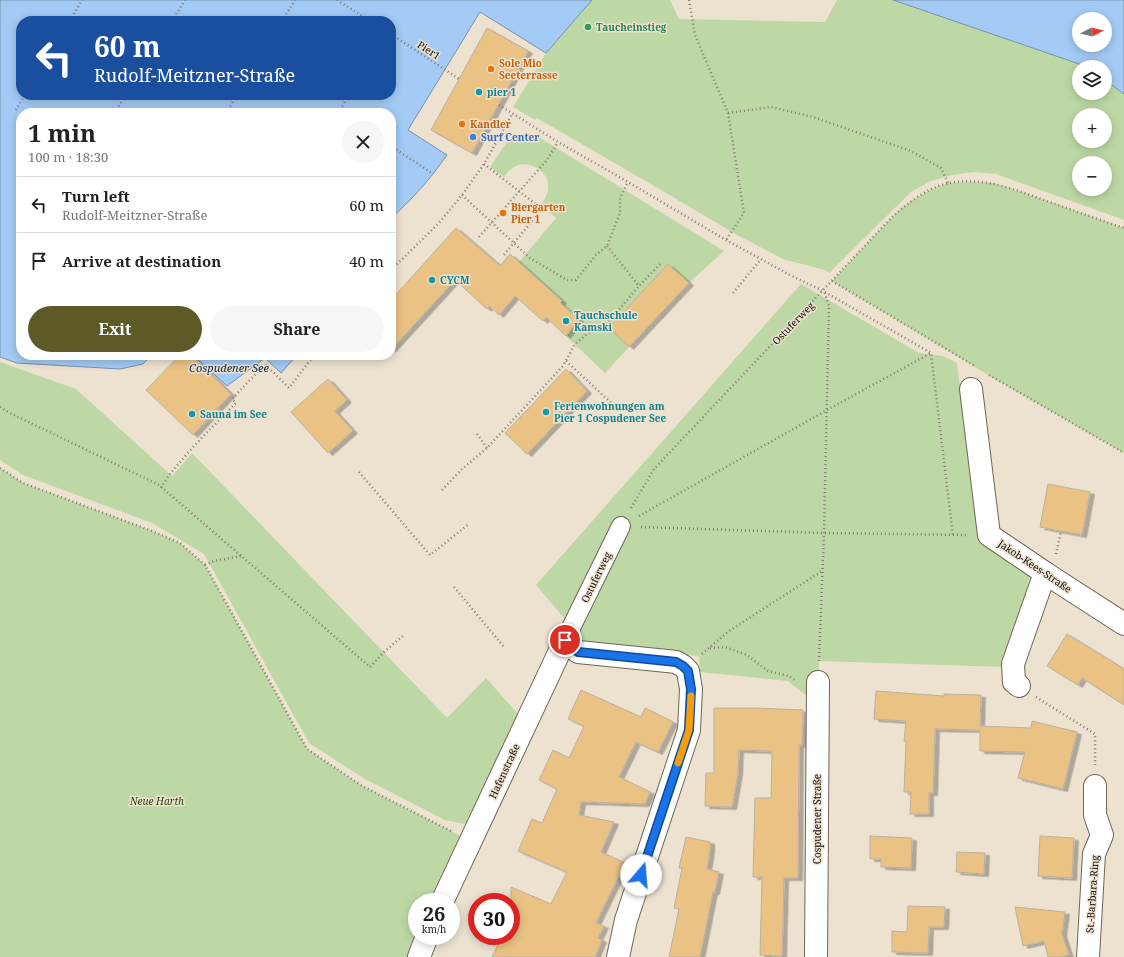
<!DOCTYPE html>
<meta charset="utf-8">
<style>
body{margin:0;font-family:"Noto Serif",serif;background:#f6f6f6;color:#222;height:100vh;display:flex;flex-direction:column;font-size:15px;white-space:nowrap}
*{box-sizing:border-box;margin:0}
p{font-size:13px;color:#767676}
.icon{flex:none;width:22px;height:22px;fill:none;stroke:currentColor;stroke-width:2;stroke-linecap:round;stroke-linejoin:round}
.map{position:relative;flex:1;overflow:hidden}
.side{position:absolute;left:16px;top:108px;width:380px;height:252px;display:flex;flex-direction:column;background:#fff;border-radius:16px;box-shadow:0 2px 10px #0003}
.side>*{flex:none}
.hud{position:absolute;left:16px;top:16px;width:380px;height:84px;border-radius:16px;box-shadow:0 2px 10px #0003;background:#1a4fa0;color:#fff;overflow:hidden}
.needle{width:26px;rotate:83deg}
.tools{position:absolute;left:1072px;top:12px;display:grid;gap:8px}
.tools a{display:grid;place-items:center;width:40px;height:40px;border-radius:50%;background:#fff;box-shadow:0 2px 10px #0003;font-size:20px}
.speed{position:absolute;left:408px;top:893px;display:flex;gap:8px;font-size:20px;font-weight:700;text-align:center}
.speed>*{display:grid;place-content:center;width:52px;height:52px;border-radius:50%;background:#fff;box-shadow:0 2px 10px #0003;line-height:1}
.speed small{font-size:10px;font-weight:400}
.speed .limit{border:6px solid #d22;background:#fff;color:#111}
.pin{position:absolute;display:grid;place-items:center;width:34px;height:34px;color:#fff;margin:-17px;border:2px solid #fff;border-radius:50%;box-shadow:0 1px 4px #0007}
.me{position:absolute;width:44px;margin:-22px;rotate:18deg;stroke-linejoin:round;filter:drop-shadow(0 0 3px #0008)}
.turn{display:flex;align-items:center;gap:14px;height:84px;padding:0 12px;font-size:18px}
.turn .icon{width:52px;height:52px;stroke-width:2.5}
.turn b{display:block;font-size:28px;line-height:34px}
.round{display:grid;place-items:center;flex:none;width:42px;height:42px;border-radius:21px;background:#f6f6f6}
.overview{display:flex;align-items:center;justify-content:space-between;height:68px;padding:0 12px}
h1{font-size:24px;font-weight:700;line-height:30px}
.button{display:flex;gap:8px;margin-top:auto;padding:8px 12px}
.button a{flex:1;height:46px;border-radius:24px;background:#5d5a27;color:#fff;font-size:16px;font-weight:700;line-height:46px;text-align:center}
.button a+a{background:#f6f6f6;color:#222}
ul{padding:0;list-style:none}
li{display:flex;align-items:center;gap:12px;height:56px;padding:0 12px;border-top:1px solid #e0e0e0}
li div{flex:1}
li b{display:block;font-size:15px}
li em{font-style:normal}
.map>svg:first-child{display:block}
.green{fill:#bdd8a4;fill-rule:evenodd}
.water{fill:#a3cbf5;stroke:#7792ae;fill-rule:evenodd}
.building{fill:#eac284;stroke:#bbb0a0;filter:url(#shadow)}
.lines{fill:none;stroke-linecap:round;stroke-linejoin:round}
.pedestrian-casing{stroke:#6f6555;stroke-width:20}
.minor-casing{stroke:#6f6555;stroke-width:24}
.path{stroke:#837b6f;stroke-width:2.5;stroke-dasharray:1 3;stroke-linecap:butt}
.pedestrian{stroke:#fff;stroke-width:18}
.minor{stroke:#fff;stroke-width:22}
.route-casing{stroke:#114b97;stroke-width:10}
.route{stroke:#1a73e8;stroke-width:7}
.slow{stroke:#f59e0b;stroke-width:7}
.leisure-dot{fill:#2e9e5b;stroke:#ede2d0;stroke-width:1.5}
.food-dot{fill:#e8710a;stroke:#ede2d0;stroke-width:1.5}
.culture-dot{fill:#0f9aa8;stroke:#ede2d0;stroke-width:1.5}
.shop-dot{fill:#3f7fe0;stroke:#ede2d0;stroke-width:1.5}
.labels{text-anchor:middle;stroke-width:3;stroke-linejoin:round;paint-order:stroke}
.leisure-label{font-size:10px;font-weight:bold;fill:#27864d;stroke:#ede2d0;text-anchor:start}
.street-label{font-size:10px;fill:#110d08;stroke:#ede2d0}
.food-label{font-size:10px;font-weight:bold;fill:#c56008;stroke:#ede2d0;text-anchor:start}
.culture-label{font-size:10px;font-weight:bold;fill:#0d838f;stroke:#ede2d0;text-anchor:start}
.shop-label{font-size:10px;font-weight:bold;fill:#366cbe;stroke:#ede2d0;text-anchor:start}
.park-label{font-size:10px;font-style:italic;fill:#2c4114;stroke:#ede2d0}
.water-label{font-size:11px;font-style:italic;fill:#062c4d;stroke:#ede2d0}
</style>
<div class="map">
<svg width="1124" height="957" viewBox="0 0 1124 957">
<defs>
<filter id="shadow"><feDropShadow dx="4.5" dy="2.5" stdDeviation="0" flood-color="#0004"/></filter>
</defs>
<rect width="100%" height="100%" fill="#ede2d0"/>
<g class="green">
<path d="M592 0H670L679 19 825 22 837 0H893L1088 66V67H1079V93H1105V80L1124 94V220L996 174 974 172 952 175 931 181 911 192 829 273 825 270 783 259 737 235 661 190 537 118 535 120 513 107 546 53ZM1079 115H1105V141H1079ZM1079 163H1105V189H1079Z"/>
<path d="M525 134 537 136 724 251 689 283 668 264 609 328 629 347 605 373 550 321 564 306 561 302 562 301 519 262 556 218 541 205C545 199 549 192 548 185 548 179 545 175 541 171 528 160 513 163 504 177L490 167 509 139 516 135Z"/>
<polygon points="971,182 993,183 1016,190 1124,228 1124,453 1000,382 832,281 894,215 911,201 930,190 948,183"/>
<polygon points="801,284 919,353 943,356 957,363 980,543 1030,573 1016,646 1004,667 819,661 818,682 809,698 788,681 700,672 699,656 587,645 536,585"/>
<polygon points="0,362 76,389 172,476 192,453 447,718 486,678 518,714 470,821 464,824 445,820 365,779 309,743 204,554 152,523 23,475 0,460"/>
<polygon points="0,468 23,483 152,531 180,543 205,565 307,749 362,786 471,841 442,902 417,902 417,936 419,957 0,957"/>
</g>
<g class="water">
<path d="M0 0H592L546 53 480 12 408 130 447 155C431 178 412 200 391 218V113H21V355H152L143 364 120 369 17 363 0 357ZM21 21H391V95H21Z"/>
<path d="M893 0H1124V94L1105 80V67H1088ZM1079 19H1105V45H1079Z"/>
<polygon points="193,355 297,355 281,373 265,358 227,386"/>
</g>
<g class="building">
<polygon points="487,28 528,51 472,153 431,130"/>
<polygon points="456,228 500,266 510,254 562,301 560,303 579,319 566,336 546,317 543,321 515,296 499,315 489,306 487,309 455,280 391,350 391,300"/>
<polygon points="668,264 689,283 629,347 609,328"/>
<polygon points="180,355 191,355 231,394 193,435 146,390"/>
<polygon points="566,369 587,391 527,454 505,433"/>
<polygon points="328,379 347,400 335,411 353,431 328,453 291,412"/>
<polygon points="1048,484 1090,492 1082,535 1040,527"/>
<polygon points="1067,634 1124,669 1124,705 1082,678 1078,685 1047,666"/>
<polygon points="581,690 641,717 645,708 673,722 658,752 636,742 619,777 650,792 645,804 581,802 579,815 614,822 601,852 625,863 596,923 604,926 598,938 602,940 595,957 492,957 502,936 511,936 511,887 551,904 567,872 518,851 532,819 542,823 557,789 539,780 553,750 569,758 584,726 568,719"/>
<polygon points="876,691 944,696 944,694 981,695 980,726 1031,728 1032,721 1077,732 1063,789 1018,778 1025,752 980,751 980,730 935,729 933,793 929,793 929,814 910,814 911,792 904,792 906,741 904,741 906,721 874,719"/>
<polygon points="714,708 756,708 803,710 802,745 799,745 798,878 784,878 782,956 760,955 762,877 753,877 755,798 771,798 772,751 739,750 738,773 732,807 705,806 706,773 714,773"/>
<polygon points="870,836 912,838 911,868 881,867 881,859 870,859"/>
<polygon points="1040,836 1074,838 1072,878 1038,876"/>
<polygon points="686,837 710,842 710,850 707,869 719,872 715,892 713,892 700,957 669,957 679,909 674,908 682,868 679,868"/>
<polygon points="957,852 985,853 984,874 956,872"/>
<polygon points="908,906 945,907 944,927 929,927 928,953 892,952 892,931 907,932"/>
<polygon points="1015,907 1065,912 1062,934 1069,955 1058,957 1048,957 1044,941 1023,946"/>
</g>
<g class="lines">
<g class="pedestrian-casing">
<polyline id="pedestrian" points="565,640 621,526"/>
</g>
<g class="minor-casing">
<g id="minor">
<polyline points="971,389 989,535 1045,573 1124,624"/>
<polyline points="1019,686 1014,682 1013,664 1045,573"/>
<polyline points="442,902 565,640 578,652 667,661 676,662 683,666 688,671 691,689 689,730 626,920 618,957"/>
<polyline points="419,957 427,936"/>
<polyline points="816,957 818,682"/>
<polyline points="1088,957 1094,854 1102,835 1095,815 1095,786"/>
</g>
</g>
<g class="path">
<polyline points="337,0 370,21"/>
<polyline points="689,0 695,35 728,113 744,213 726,240"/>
<polyline points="70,21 82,0"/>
<polyline points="172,21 185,0"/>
<polyline points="282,21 295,0"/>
<polyline points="391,34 459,79"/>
<polyline points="499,105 558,142 628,182 726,240 790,275 823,291 931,353 953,536"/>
<polyline points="16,110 25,95"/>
<polyline points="114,113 126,95"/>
<polyline points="226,113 237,95"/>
<polyline points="338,113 349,95"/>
<polyline points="728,113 771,107 813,117 911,151 941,168 948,183"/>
<polyline points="391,152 394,148 433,174"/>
<polyline points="484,164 542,209 503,256"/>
<polyline points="462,195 530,258 567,280 576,280 596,255 607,246 620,213 620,198 628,182"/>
<polyline points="479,237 547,160 558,142"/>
<polyline points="607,246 639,286"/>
<polyline points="391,270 439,223 462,195 484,164 512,114"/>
<polyline points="832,281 975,366"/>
<polyline points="733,293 761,259"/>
<polyline points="266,355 271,361"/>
<polyline points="566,361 620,411"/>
<polyline points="989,375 1124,453"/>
<polyline points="0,407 10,413 159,485 370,667 384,652 405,634"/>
<polyline points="477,434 487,448"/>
<polyline points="0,468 23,483 152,531 180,543 205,565 307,749 362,786 451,831"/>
<polyline points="359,472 430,555 469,524"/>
<path d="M161 488C168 475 177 466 186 455 202 437 219 420 236 403L232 399 265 364 289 388 314 355"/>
<polyline points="442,490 462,469 487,448 563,366 575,344 592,330 605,326 639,286 662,262"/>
<path d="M631 508 654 469 894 215C910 202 928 187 949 183 985 176 1019 191 1052 203 1076 211 1100 220 1124 228"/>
<polyline points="639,516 827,410 931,353"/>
<polyline points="641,527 824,533 968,535"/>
<polyline points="1056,554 1061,531"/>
<polyline points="205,565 214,561 241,556"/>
<polyline points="454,587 504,647"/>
<polyline points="710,648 725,647 747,655 768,671 789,676 796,681"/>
<polyline points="702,654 729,631 822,571"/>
<polyline points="819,661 824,533 829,306 824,291"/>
<polyline points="1036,697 1095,734 1095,765"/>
</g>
<use href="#pedestrian" class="pedestrian"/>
<use href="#minor" class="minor"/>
</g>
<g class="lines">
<g class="route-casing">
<polyline id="route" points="565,640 578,652 667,661 676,662 683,666 688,671 691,689 689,730 641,875"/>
</g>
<use href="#route" class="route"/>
<polyline class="slow" points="678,763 689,730 691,696"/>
</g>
<circle class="leisure-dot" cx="588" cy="27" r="4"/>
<g class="food-dot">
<circle cx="491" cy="69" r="4"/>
<circle cx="462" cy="124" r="4"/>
<circle cx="503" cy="213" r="4"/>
</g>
<g class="culture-dot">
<circle cx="479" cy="92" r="4"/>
<circle cx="432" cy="280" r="4"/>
<circle cx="566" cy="321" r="4"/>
<circle cx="546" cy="412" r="4"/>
<circle cx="192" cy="414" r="4"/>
</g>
<circle class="shop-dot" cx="473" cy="137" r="4"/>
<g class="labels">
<g class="leisure-label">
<text x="596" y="31">Taucheinstieg</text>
</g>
<g class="street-label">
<text transform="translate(429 50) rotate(33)" y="4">Pier1</text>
<text transform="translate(793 323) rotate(-46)" y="4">Ostuferweg</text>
<text transform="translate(1035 566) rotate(34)" y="4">Jakob-Kees-Straße</text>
<text transform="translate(596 577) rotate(-64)" y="4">Ostuferweg</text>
<text transform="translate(504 771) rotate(-65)" y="4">Hafenstraße</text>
<text transform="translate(817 819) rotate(-90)" y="4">Cospudener Straße</text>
<text transform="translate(1092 894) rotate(-86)" y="4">St.-Barbara-Ring</text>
</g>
<g class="food-label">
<text x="499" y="67">Sole Mio<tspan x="499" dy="12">Seeterrasse</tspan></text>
<text x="470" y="128">Kandler</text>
<text x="511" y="211">Biergarten<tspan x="511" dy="12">Pier 1</tspan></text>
</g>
<g class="culture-label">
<text x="487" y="96">pier 1</text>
<text x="440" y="284">CYCM</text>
<text x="574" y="319">Tauchschule<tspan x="574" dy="12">Kamski</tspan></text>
<text x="554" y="410">Ferienwohnungen am<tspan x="554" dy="12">Pier 1 Cospudener See</tspan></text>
<text x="200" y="418">Sauna im See</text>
</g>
<g class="shop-label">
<text x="481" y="141">Surf Center</text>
</g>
<g class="park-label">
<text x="157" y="805">Neue Harth</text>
</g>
<g class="water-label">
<text x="229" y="372">Cospudener See</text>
</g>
</g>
</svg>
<div class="tools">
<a><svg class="needle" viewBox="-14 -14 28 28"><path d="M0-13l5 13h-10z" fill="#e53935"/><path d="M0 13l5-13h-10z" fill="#767676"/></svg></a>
<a><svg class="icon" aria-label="layers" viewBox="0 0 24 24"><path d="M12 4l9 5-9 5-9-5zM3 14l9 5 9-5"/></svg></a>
<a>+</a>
<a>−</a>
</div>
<div class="speed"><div>26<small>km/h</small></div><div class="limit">30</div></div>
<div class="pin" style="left:565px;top:640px;background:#d93025"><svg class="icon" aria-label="arrive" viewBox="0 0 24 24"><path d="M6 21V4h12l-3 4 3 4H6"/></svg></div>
<svg class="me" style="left:641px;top:875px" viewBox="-20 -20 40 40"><circle r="19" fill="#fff"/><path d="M0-13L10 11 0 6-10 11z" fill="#1a73e8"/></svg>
<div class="hud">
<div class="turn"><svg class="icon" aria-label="left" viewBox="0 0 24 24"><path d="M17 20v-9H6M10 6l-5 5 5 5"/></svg><div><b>60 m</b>Rudolf-Meitzner-Straße</div></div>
</div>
<section class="side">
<div class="overview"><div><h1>1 min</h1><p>100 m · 18:30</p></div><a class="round"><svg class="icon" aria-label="close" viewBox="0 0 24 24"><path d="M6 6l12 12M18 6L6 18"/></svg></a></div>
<ul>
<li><svg class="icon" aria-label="left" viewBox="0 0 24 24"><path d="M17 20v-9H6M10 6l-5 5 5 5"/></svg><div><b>Turn left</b><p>Rudolf-Meitzner-Straße</p></div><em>60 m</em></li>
<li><svg class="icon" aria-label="arrive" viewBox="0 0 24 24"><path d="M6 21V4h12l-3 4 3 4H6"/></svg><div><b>Arrive at destination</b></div><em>40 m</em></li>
</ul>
<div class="button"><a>Exit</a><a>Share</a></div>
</section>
</div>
